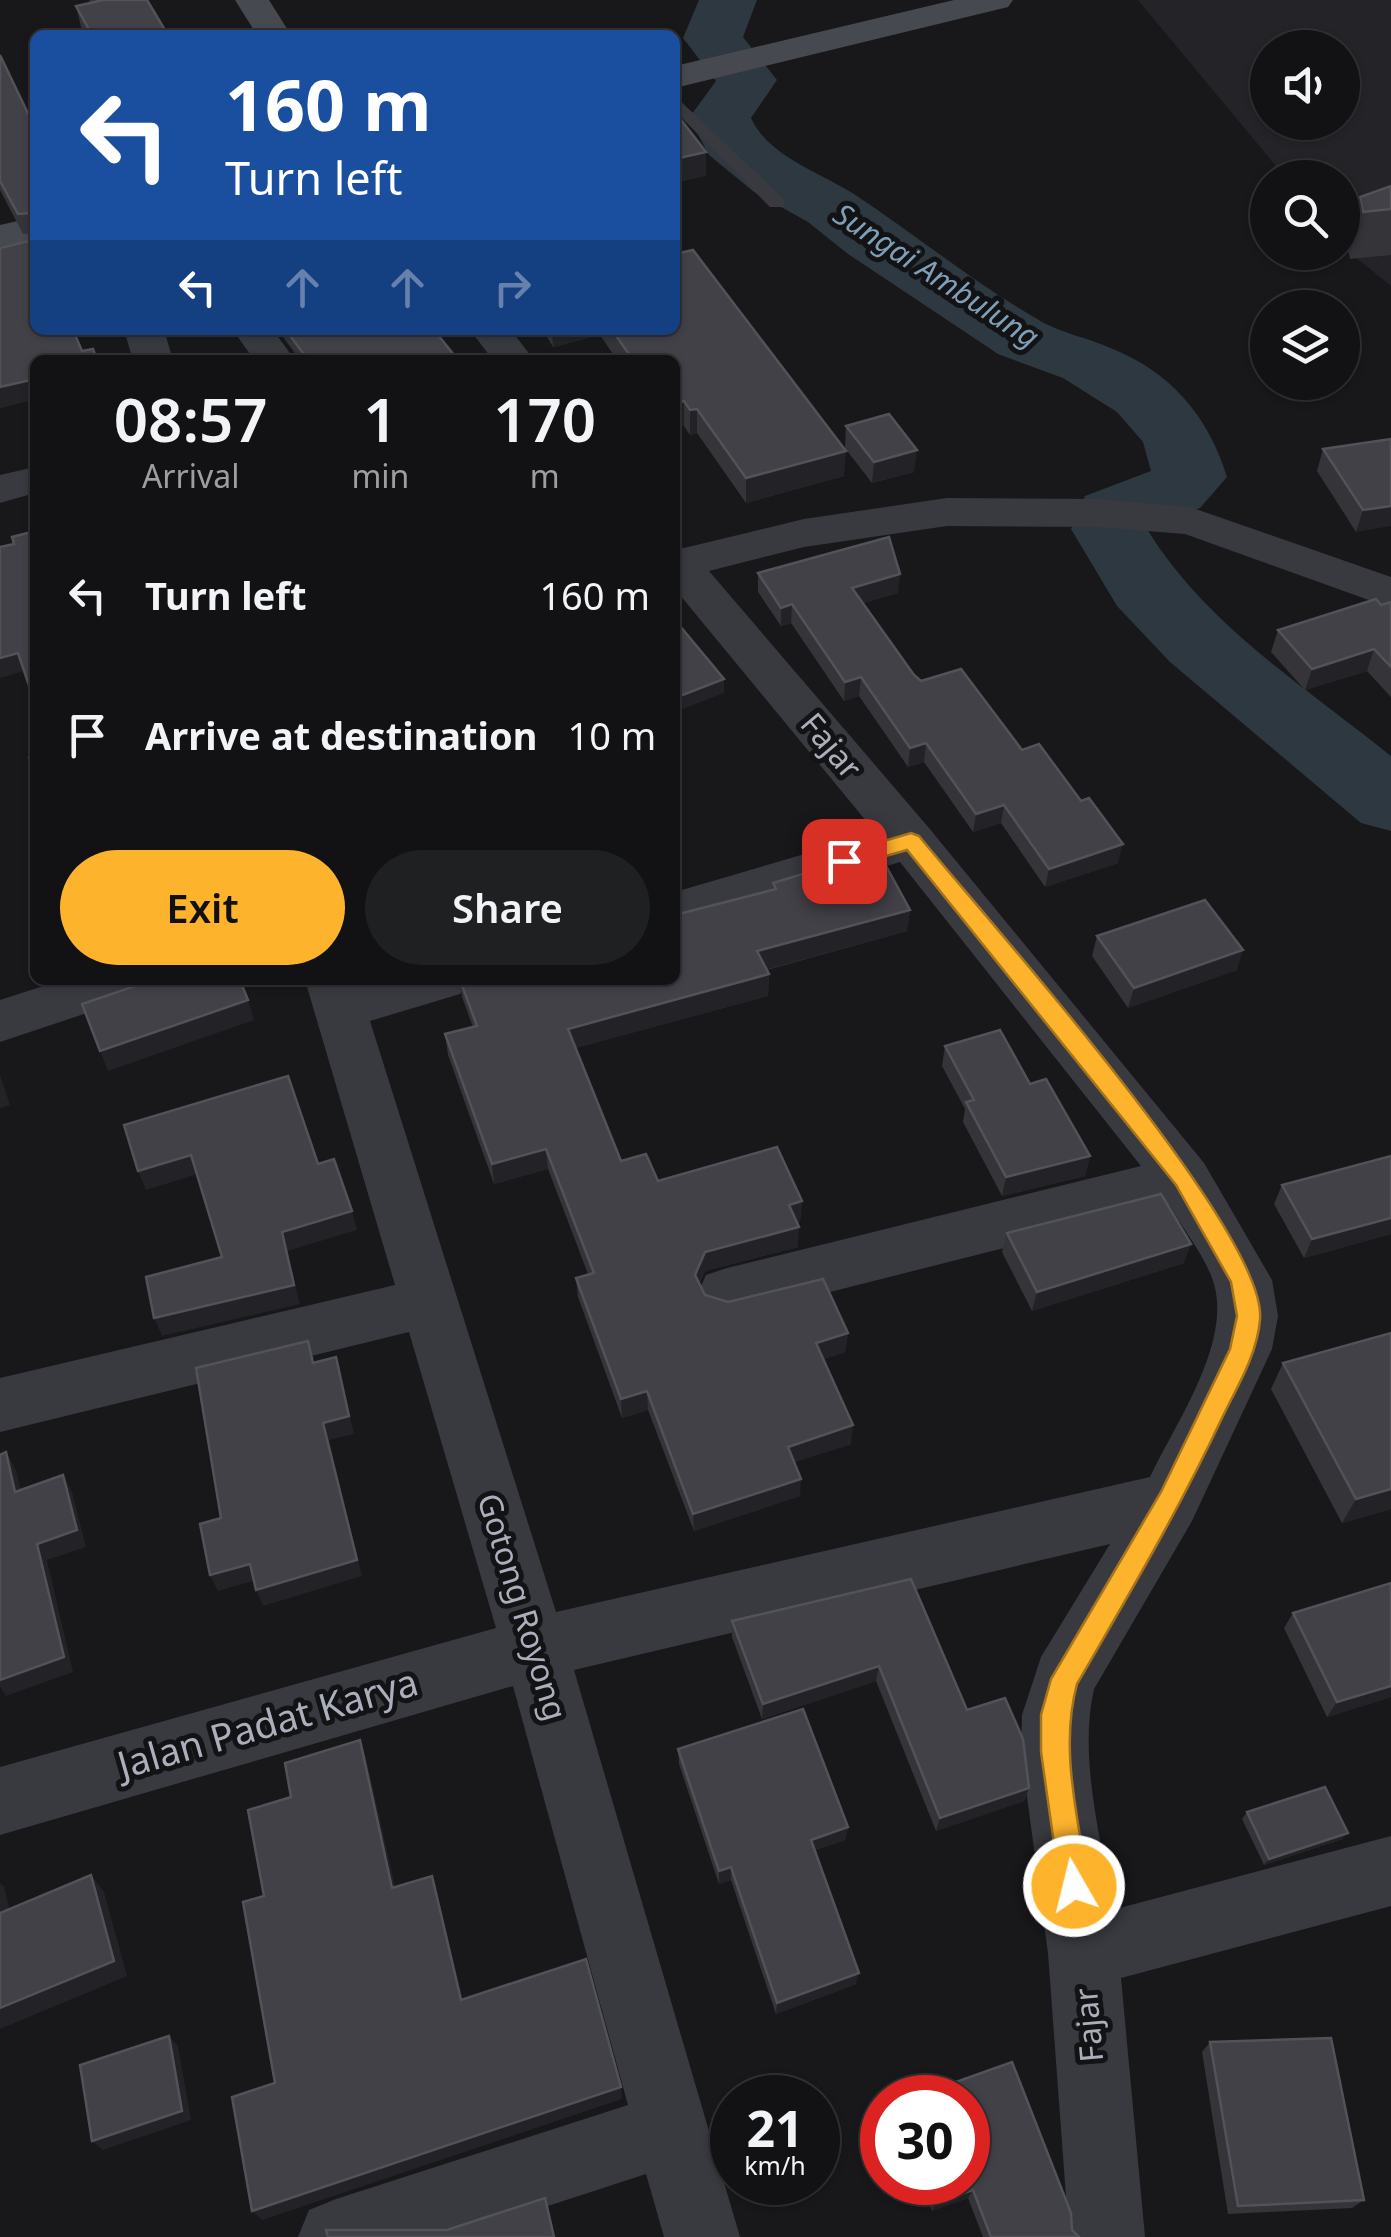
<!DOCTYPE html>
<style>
body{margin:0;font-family:"Noto Sans",sans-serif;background:#1f2022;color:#f1f3f6;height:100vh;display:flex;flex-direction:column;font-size:38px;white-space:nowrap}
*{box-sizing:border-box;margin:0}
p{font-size:32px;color:#9c9ea0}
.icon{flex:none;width:55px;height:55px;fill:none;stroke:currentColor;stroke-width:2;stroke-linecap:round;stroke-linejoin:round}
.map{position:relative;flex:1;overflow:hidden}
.panel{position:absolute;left:30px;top:355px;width:650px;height:630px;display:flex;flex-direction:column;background:#121214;border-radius:15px;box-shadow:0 2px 8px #0004,0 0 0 2px #313234}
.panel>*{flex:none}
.banner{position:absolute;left:30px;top:30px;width:650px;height:305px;border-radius:15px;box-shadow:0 2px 8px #0004,0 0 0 2px #313234;background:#1a4fa0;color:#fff;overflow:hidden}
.tools{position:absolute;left:1250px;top:30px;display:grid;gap:20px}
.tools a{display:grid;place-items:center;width:110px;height:110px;border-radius:50%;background:#121214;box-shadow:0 2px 8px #0004,0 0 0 2px #313234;font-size:50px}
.speed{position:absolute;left:710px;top:2075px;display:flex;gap:20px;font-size:50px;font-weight:700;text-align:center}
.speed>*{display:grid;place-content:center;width:130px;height:130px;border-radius:50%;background:#121214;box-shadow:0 2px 8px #0004,0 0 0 2px #313234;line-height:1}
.speed small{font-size:25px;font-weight:400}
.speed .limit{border:15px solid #d22;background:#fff;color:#111}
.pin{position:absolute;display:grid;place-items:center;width:85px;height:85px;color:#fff;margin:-42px;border-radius:20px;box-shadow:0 5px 15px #0006}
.me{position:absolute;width:110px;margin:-55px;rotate:352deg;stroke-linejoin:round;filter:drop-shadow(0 0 8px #0008)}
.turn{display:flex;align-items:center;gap:35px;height:210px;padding:0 30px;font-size:45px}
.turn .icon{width:130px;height:130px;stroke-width:2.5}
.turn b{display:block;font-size:70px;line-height:85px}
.lanes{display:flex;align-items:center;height:95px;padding:0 30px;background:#0003;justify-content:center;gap:50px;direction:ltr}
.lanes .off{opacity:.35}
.eta{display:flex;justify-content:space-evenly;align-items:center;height:170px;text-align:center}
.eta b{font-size:60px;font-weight:600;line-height:70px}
.action{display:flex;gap:20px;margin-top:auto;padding:20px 30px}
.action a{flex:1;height:115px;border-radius:60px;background:#feb32d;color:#111;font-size:40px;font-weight:600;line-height:115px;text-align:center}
.action a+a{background:#1f2022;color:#f1f3f6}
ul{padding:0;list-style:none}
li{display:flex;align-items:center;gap:30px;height:140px;padding:0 30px}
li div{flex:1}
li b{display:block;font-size:38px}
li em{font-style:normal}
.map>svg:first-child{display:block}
.built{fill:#242428;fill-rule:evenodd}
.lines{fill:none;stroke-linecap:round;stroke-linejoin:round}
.river{fill:#2d3840;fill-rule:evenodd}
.lane{fill:#393a40;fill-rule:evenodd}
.street{fill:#393a40;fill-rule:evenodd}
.secondary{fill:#474950;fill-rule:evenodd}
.wall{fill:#343439}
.shaded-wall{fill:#232327}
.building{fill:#414147;stroke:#515359;stroke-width:2.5}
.route{fill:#feb32d;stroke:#a5741d;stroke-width:2.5}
.labels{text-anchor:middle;stroke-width:10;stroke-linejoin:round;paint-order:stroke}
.far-water-label{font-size:30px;font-style:italic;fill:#7f9fb8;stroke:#131316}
.street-label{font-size:32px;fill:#aaafbb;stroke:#131316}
.near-street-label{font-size:38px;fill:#aaafbb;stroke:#131316}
</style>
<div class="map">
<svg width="1391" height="2237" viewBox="0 0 1391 2237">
<rect width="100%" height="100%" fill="#18181b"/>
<path class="built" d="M1138 0H1391V286L1343 247 1342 178 1285 177ZM1268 48H1342V122H1268Z"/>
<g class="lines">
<path class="river" d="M699 0H757L743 37 777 80 751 118C769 157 819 172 854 194 917 236 977 285 1044 323 1063 333 1087 338 1108 347 1170 371 1208 415 1227 477L1200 508 1147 529C1205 624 1305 687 1391 756V831L1361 823 1170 662 1117 606 1071 529 1085 496 1151 471 1143 442 1117 412 1063 378 998 354 848 254 808 222 754 192 709 155 689 118 716 81 683 38Z"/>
<polygon class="lane" points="675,96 784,199 784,207 770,207 675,111"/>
<g class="street">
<polygon points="124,330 164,330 173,360 133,360"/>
<polygon points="233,330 273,330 295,360 254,360"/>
<polygon points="470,330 511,330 534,360 493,360"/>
<polygon points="35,467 35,493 0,503 0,475"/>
<path d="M947 498 1098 499 1190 507 1391 577V608L1185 534 1098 527 947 526 804 547 709 571 929 828 1204 1163 1272 1280 1278 1316 1272 1349 1192 1521 1094 1689C1078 1759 1102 1839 1112 1910L1391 1836V1906L1121 1978 1145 2237H1069L1048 1953 1021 1752 1022 1715 1041 1657 1110 1544 574 1670 740 2237H664L646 2174 453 2237H298L309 2210 336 2199 628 2105 513 1686 0 1835V1767L496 1628 409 1332 0 1432V1378L395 1285 305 980H357L358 984 467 980 460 994 370 1021 556 1612 1150 1477C1175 1424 1229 1347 1215 1288 1209 1261 1184 1231 1170 1206L727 1318 706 1311 698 1293 706 1275 727 1268 1141 1166 900 862 675 930V892L876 833 675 589V546L684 548 804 519Z"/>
<polygon points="62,980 151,980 144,994 0,1042 0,1000"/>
</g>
<g class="secondary">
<polygon points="235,0 269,0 291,35 257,35"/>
<polygon points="954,0 1013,0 1008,7 675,88 675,66"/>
<polygon points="35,217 35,239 0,247 0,225"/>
</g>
</g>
<g class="wall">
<polygon points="89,0 147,0 168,35 83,35 76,6 91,3"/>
<polygon points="0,55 35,128 35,399 0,408 0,248 33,240 32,233 23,234 0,190"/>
<polygon points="1391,186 1391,255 1350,259 1347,244 1360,197"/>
<polygon points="278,330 434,330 458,360 300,360"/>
<polygon points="543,330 675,330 844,476 746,503 697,433 690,435 684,426 675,360 617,360 600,335 553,347"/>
<polygon points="846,426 914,472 872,483 845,448"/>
<polygon points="1391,439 1356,532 1317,471 1323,449"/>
<polygon points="758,573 898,593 863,603 914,675 1022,750 1118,863 1045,887 1001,823 973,832 924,762 908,767 859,696 844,701 791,623 781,626 758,592"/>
<polygon points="1391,602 1391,697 1367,671 1305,690 1271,652 1278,630"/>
<polygon points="773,883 910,910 907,931 767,970 769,974 768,996 575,1048 621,1161 658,1181 802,1201 800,1221 797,1222 798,1247 705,1271 699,1284 705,1295 848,1333 845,1352 824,1359 851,1444 794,1462 800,1496 694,1531 648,1410 622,1418 578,1297 576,1278 588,1274 548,1169 494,1184 448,1055 445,1034 473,1027 462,997 459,980 675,980 772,890"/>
<polygon points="1097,936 1237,970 1128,1008 1092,956"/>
<polygon points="945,1046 1030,1084 1090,1156 1085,1176 1002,1196 963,1122 965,1109 942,1066"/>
<polygon points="1391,1156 1391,1234 1304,1258 1274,1204 1282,1185"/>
<polygon points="1007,1233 1184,1263 1032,1311 1002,1252"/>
<polygon points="1283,1363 1391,1509 1342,1523 1271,1389"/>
<polygon points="911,1579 967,1710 1029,1788 1024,1801 936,1831 876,1681 762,1719 732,1637 732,1621"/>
<polygon points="1293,1613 1391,1697 1327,1717 1284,1628"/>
<polygon points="678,1749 848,1827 845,1840 815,1850 856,1984 776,2014 731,1880 719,1884 679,1764"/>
<polygon points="1247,1812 1342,1839 1264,1865 1242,1819"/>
<polygon points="1210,2042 1364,2200 1352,2208 1228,2214 1202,2052"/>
<polygon points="1012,2062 1071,2213 1072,2230 1079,2237 983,2237 968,2198 932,2211 921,2182 968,2182 968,2098 933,2098 936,2089"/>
</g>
<g class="shaded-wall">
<polygon points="706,152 706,176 675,183 675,159"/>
<polygon points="552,330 600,330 600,335 553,347"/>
<polygon points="35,379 35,399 0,408 0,387"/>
<polygon points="684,401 684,426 675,428 675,404"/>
<polygon points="697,409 697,433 690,435 690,410"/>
<polygon points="917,450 914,472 872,483 874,462"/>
<polygon points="846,451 844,476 746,503 746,478"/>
<polygon points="1391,506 1391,526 1356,532 1363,510"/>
<polygon points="900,574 898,593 850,607 852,588"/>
<polygon points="792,604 791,623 781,626 781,608"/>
<polygon points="1374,649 1367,671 1305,690 1312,669"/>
<polygon points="18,653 24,671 0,678 0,658"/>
<polygon points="861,677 859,696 844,701 845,682"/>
<polygon points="724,679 724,693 675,712 675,698"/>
<polygon points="926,743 924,762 908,767 910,748"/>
<polygon points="1004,805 1001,823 973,832 976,814"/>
<polygon points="1123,844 1118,863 1045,887 1049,869"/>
<polygon points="910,910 907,931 757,972 757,951"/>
<polygon points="1243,950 1237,970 1128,1008 1134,988"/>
<polygon points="769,974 768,996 569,1050 568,1029"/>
<polygon points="248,1000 254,1020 108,1071 100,1051"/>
<polygon points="0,1075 10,1105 0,1108"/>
<polygon points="546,1149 548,1169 494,1184 492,1164"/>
<polygon points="191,1155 198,1174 146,1190 138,1171"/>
<polygon points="1090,1156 1085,1176 1002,1196 1006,1177"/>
<polygon points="802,1201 800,1221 788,1225 789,1205"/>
<polygon points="352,1211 357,1230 287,1251 300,1304 162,1336 154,1318 282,1232"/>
<polygon points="1391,1218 1391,1234 1304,1258 1312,1239"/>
<polygon points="799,1227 798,1247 705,1271 695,1295 695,1275 705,1252"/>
<polygon points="1191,1244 1184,1263 1032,1311 1037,1292"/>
<polygon points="848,1333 845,1352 815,1362 816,1343"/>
<polygon points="336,1357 354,1434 329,1440 362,1576 263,1606 256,1590"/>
<polygon points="647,1391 648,1410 622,1418 621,1399"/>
<polygon points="853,1425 851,1444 786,1465 788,1447"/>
<polygon points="6,1452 16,1470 25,1508 15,1492"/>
<polygon points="63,1475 72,1492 86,1547 47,1560 73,1672 6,1696 0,1687 0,1680 37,1544"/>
<polygon points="801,1479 800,1496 694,1531 693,1514"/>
<polygon points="1391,1489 1391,1509 1342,1523 1356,1499"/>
<polygon points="250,1564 256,1580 218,1591 210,1575"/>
<polygon points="879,1666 876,1681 762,1719 763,1704"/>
<polygon points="1391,1686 1391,1697 1327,1717 1337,1702"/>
<polygon points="360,1740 366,1758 399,1904 392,1888"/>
<polygon points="1029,1788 1024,1801 936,1831 940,1818"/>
<polygon points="848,1827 845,1840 809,1852 811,1840"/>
<polygon points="1348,1833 1342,1839 1264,1865 1269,1859"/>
<polygon points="731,1867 731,1880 719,1884 719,1871"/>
<polygon points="91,1875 104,1892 127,1976 0,2029 0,2008"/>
<polygon points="432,1876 437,1892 466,2013 461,2000"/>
<polygon points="0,1883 4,1887 14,1929 0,1915"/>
<polygon points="859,1973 856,1984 776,2014 777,2003"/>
<polygon points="169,2036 178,2046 191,2120 103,2150 92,2141"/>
<polygon points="621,2087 622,2099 262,2220 252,2211"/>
<polygon points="973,2190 968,2198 932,2211 936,2203"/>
</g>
<g class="building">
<polygon points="98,0 147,0 168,35 92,35 76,6 99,1"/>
<polygon points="0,55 35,128 35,330 73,330 82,351 93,349 97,360 35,360 35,379 0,387 0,248 33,240 32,213 18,214 0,181"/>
<polygon points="675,112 706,152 675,159"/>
<polygon points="1391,186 1391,209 1363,212 1360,197"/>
<polygon points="693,250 846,451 746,478 697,409 690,410 684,401 675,404 675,360 633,360 612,330 675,330 675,254"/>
<polygon points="286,330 434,330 458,360 308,360"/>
<polygon points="889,414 917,450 874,462 846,426"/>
<polygon points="1391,439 1391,506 1363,510 1323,449"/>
<polygon points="35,531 35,703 18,653 0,658 0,547 14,544 12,537"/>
<polygon points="889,537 900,574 852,588 914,675 921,681 961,669 1022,750 1039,744 1081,801 1089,798 1123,844 1049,869 1004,805 976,814 926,743 910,748 861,677 845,682 792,604 781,608 758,573"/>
<polygon points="1376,599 1381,605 1391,602 1391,667 1374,649 1312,669 1278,630"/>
<polygon points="675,620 724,679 675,698"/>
<polygon points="35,757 35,777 29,758"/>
<polygon points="878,851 910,910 757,951 769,974 568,1029 621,1161 646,1154 658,1181 777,1147 802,1201 789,1205 799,1227 705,1252 695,1275 705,1295 728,1302 823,1279 848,1333 816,1343 853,1425 788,1447 801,1479 693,1514 647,1391 621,1399 576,1278 594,1273 546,1149 492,1164 445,1034 477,1026 460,980 675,980 675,915 776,889 773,883"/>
<polygon points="1205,900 1243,950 1134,988 1097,936"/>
<polygon points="153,980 240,980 248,1000 100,1051 82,1004"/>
<polygon points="1000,1030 1030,1084 1046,1079 1090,1156 1006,1177 966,1102 974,1100 945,1046"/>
<polygon points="288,1076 318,1164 334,1159 352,1211 282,1232 294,1285 154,1318 146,1277 222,1257 191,1155 138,1171 124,1125"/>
<polygon points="1391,1156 1391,1218 1312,1239 1282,1185"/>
<polygon points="1161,1194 1191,1244 1037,1292 1007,1233"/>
<polygon points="1391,1333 1391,1489 1356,1499 1283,1363"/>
<polygon points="308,1341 313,1363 336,1357 349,1416 323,1423 357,1560 256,1590 250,1564 210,1575 200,1524 221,1518 196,1368"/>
<polygon points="6,1452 15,1492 63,1475 77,1530 37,1544 64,1657 0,1680 0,1455"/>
<polygon points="911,1579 967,1710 1005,1698 1023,1739 1029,1788 940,1818 879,1666 763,1704 732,1621"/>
<polygon points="1391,1583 1391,1686 1337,1702 1293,1613"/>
<polygon points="803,1709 848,1827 811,1840 859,1973 777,2003 731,1867 719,1871 678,1749"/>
<polygon points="360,1740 392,1888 432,1876 461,2000 586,1959 621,2087 252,2211 232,2097 275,2083 243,1902 264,1896 248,1810 291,1797 285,1763"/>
<polygon points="1325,1787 1348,1833 1269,1859 1247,1812"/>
<polygon points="91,1875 114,1961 0,2008 0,1913"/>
<polygon points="169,2036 182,2111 92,2141 80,2065"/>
<polygon points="1331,2038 1364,2200 1238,2206 1210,2042"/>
<polygon points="1012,2062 1071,2213 1072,2230 1079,2237 991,2237 973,2190 936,2203 928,2182 968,2182 968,2098 939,2098 936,2089"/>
<polygon points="545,2198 554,2237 328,2237 326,2230 447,2230"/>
</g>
<path class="route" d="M911 833 919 836C983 915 1269 1234 1260 1320 1257 1355 1237 1387 1222 1418 1179 1510 1128 1596 1077 1684 1059 1750 1079 1820 1088 1886L1084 1896 1074 1901 1064 1896 1060 1886 1041 1752V1715L1051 1679 1161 1492 1230 1349 1237 1316 1231 1282 1176 1185 907 850 844 868 833 861 836 855Z"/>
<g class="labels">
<g class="far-water-label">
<text transform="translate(936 276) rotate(33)" y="10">Sungai Ambulung</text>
</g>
<g class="street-label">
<text transform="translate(831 746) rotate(50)" y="11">Fajar</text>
<text transform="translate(522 1607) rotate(73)" y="11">Gotong Royong</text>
<text transform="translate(1089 2025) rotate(-95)" y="11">Fajar</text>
</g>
<g class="near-street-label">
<text transform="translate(268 1724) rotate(-16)" y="13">Jalan Padat Karya</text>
</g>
</g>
</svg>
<div class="tools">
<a><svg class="icon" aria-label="sound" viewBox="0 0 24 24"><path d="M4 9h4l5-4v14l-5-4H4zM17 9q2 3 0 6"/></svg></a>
<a><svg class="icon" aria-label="search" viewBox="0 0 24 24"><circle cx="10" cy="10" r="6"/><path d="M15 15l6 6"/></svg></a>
<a><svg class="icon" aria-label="layers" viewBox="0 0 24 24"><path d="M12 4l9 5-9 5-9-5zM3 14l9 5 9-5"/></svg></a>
</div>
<div class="speed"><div>21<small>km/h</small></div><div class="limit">30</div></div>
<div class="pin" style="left:844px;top:861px;background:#d93025"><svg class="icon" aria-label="arrive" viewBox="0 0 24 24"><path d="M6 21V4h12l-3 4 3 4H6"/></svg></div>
<svg class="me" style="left:1074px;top:1886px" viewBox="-20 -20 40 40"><circle r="17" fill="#feb32d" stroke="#fff" stroke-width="3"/><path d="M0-11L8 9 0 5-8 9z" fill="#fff"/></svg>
<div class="banner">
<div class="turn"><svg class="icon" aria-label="left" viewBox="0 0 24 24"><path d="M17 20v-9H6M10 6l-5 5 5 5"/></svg><div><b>160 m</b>Turn left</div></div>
<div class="lanes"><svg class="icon" aria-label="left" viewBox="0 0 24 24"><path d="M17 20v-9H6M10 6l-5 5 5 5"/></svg><svg class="icon off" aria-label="ahead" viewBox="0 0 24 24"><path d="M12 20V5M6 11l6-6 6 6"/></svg><svg class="icon off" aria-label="ahead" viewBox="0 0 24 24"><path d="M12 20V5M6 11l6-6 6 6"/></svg><svg class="icon off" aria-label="right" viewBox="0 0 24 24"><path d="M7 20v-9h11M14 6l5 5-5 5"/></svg></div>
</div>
<section class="panel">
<div class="eta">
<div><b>08:57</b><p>Arrival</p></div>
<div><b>1</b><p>min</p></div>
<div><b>170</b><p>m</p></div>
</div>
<ul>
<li><svg class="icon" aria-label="left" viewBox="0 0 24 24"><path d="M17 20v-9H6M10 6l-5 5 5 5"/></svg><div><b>Turn left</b></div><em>160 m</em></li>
<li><svg class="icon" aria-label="arrive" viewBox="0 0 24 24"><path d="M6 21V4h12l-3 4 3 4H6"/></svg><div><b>Arrive at destination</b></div><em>10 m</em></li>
</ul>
<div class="action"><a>Exit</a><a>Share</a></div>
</section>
</div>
